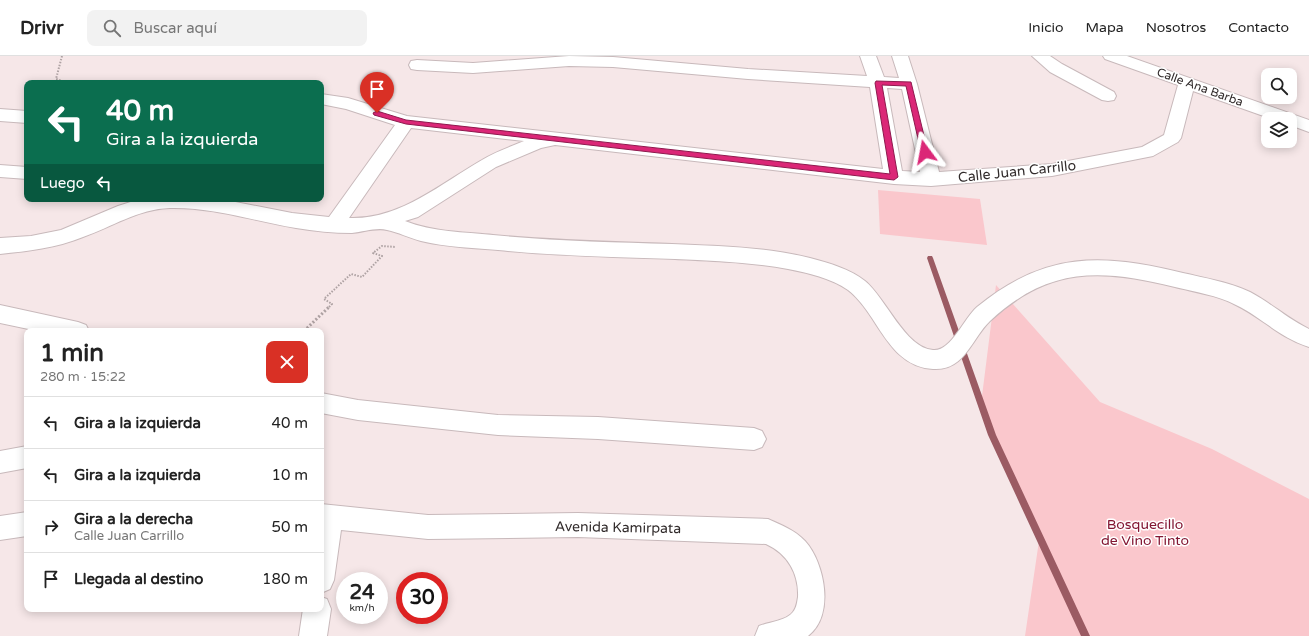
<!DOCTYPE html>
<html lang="es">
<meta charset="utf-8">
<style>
body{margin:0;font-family:"Varela Round",sans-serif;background:#f2f2f2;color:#222;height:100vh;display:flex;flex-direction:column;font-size:15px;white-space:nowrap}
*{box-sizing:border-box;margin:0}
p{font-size:13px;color:#767676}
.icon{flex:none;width:22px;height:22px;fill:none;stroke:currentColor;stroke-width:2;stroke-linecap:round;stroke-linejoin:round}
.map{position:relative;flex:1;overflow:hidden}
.details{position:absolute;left:24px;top:272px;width:300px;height:284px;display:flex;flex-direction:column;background:#fff;border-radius:8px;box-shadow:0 2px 10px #0003}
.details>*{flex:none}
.guide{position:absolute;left:24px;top:24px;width:300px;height:122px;border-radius:8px;box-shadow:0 2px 10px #0003;background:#0b6e4f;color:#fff;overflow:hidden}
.buttons{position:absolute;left:1261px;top:12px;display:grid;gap:8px}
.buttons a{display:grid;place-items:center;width:36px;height:36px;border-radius:8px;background:#fff;box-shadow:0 2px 10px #0003;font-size:20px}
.speed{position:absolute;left:336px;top:516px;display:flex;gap:8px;font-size:20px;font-weight:700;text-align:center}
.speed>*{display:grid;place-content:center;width:52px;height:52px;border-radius:50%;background:#fff;box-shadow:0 2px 10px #0003;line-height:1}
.speed small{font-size:10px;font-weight:400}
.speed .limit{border:6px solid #d22;background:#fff;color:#111}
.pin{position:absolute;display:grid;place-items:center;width:34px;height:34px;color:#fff;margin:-41px -17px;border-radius:50% 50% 50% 0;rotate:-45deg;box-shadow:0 0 4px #0007}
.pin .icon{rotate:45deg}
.me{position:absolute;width:44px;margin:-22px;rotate:347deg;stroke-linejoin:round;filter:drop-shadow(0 0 3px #0008)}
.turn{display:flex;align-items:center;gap:14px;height:84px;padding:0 16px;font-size:18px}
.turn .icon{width:52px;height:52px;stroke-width:2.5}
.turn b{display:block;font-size:28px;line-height:34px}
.then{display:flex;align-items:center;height:38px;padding:0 16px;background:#0003;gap:8px;font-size:15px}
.round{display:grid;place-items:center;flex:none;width:42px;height:42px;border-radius:8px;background:#f2f2f2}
.headline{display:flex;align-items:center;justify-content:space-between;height:68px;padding:0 16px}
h1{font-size:24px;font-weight:700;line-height:30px}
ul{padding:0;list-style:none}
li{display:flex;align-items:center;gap:12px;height:52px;padding:0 16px;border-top:1px solid #e0e0e0}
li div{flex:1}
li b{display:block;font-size:15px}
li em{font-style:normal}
header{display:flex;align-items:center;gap:24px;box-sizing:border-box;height:56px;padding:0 20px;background:#fff;border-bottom:1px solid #e0e0e0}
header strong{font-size:19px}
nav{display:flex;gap:22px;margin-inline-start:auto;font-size:14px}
.search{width:280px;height:36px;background:#f2f2f2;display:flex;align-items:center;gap:10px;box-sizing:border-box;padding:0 14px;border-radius:8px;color:#767676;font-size:15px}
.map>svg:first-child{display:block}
.green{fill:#fac7cc}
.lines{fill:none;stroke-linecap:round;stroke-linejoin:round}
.stream{fill:#9b5b63;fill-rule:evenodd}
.minor-casing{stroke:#c8b9bb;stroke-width:2}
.path-far1{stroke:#ada1a2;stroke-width:2;stroke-dasharray:1.5 1.5;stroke-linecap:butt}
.path{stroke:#ada1a2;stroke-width:3;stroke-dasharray:2 2;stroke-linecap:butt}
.minor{fill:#fff;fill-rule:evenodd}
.route{fill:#db2777;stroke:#8e194d}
.labels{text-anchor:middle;stroke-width:3;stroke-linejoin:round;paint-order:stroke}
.far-street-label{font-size:12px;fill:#312b2b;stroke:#fff}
.street-label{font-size:14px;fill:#312b2b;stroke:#fff}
.park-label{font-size:14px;fill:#821632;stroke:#fff}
</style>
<header>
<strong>Drivr</strong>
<div class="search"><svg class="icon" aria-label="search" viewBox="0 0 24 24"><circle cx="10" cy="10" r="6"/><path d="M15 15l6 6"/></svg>Buscar aquí</div>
<nav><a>Inicio</a><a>Mapa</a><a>Nosotros</a><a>Contacto</a></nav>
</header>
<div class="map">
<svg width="1309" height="580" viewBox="0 0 1309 580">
<rect width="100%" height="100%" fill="#f6e7e8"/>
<g class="green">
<polygon points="878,134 980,143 987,189 880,178"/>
<polygon points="996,229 1100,346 1212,393 1309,443 1309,580 1025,580 1040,478 981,348"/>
</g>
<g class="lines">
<polygon class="stream" points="928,200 932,200 933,202 996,379 1090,580 1081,580 988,379 927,202"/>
<g class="minor-casing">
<g id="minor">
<path d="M569 0 613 1 748 13 867 20 860 0H876L884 21 899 22 892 0H908L917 28 939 116 1052 108 1142 91 1164 79 1178 29 1105 3 1103 0H1127L1309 64V76L1290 69V63H1272L1193 35 1181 82 1178 86 1153 100 1052 120 931 130 894 128 555 89 541 92 496 111 418 161 405 165C433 176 464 176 493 179 553 185 612 186 672 188 719 190 765 191 810 202 829 207 850 213 865 225 886 242 905 292 933 294 951 296 964 262 977 251 1045 195 1102 197 1183 217 1205 222 1229 226 1250 236 1271 247 1288 263 1309 273V291C1278 281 1263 262 1236 249 1217 239 1195 236 1175 231 1101 213 1049 210 990 265 971 283 965 315 933 313 887 310 879 258 848 234 831 222 808 217 788 213 751 206 713 205 675 203 616 201 557 200 498 194 472 192 446 191 421 185 409 182 398 176 387 174 377 171 363 176 352 177 333 177 314 175 296 172 254 165 213 151 170 152 138 153 112 171 83 181 56 192 28 195 0 198V182L31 180 61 174 118 150 140 143H220L292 157 329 161 395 69 346 53 321 48V38L348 42 407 60 883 113 870 31 748 23 613 11 569 10 473 17 417 14 411 13 409 9 411 5 417 4 473 7ZM887 32 902 33 920 116 902 115ZM411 72 524 85C510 91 495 96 482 104 440 128 400 164 349 162Z"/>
<polygon points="1032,0 1050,0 1062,8 1114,36 1116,40 1114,44 1108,45 1102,44 1050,16"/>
<polygon points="0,53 27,55 27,67 0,65"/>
<polygon points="0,109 27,111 27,123 0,121"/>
<polygon points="0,249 78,266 86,269 89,275 38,275 0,267"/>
<polygon points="321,337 358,344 498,359 598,361 754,372 762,375 766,383 762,391 754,394 598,383 498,379 358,364 321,357"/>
<polygon points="27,390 27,412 0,417 0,395"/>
<path d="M321 448 428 459 578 457 768 463C781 469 795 474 805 485 825 507 835 560 808 580H755L759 570C769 566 786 565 793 556 797 551 797 546 798 541 799 518 788 498 766 488L578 481 428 483 341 474 334 524 330 533 321 537Z"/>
<polygon points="27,456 27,480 0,484 0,460"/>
<polygon points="321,541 327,543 331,553 327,580 299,580 303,553 321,553"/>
</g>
</g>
<g class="path-far1">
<polyline points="62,0 56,23 69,27"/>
<polyline points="329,251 332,248 324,243 351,218 362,221 382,200 373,197 382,190 396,191"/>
</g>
<polyline class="path" points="304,275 330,250"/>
<use href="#minor" class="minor"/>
</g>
<polygon class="route" points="876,25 911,26 928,96 925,98 921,96 906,30 882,29 898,121 894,124 406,68 374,59 373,57 377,55 406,64 890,118 875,27"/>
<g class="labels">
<g class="far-street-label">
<text transform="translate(1200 31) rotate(20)" y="4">Calle Ana Barba</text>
</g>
<g class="street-label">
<text transform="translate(1017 115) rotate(-6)" y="5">Calle Juan Carrillo</text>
<text transform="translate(618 471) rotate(1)" y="5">Avenida Kamirpata</text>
</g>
<g class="park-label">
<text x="1145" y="473">Bosquecillo<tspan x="1145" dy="16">de Vino Tinto</tspan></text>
</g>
</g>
</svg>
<div class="buttons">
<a><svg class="icon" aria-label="search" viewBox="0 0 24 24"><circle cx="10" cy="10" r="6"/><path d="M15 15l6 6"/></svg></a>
<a><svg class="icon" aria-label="layers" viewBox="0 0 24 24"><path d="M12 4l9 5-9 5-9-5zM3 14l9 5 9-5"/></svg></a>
</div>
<div class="speed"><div>24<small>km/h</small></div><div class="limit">30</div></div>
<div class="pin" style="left:377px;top:57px;background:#d93025"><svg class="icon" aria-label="arrive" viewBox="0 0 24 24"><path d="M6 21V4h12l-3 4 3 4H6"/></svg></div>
<svg class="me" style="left:925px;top:96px" viewBox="-20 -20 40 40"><path d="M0-17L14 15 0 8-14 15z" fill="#db2777" stroke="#fff" stroke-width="4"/></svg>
<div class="guide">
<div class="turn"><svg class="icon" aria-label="left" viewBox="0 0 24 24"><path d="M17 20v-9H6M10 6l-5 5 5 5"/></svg><div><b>40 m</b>Gira a la izquierda</div></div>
<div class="then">Luego<svg class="icon" aria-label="left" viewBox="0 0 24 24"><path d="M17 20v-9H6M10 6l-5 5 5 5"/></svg></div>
</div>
<section class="details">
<div class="headline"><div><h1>1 min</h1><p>280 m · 15:22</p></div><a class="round" style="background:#d93025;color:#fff"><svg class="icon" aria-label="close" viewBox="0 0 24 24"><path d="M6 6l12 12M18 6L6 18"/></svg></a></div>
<ul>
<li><svg class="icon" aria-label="left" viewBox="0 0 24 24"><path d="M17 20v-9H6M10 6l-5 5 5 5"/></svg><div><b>Gira a la izquierda</b></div><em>40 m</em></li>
<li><svg class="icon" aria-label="left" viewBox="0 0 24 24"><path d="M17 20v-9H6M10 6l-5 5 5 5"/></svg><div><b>Gira a la izquierda</b></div><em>10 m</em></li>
<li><svg class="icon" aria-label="right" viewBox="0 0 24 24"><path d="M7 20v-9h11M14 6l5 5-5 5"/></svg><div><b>Gira a la derecha</b><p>Calle Juan Carrillo</p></div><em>50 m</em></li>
<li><svg class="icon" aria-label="arrive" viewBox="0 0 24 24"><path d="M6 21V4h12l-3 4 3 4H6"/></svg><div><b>Llegada al destino</b></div><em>180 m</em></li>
</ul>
</section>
</div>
